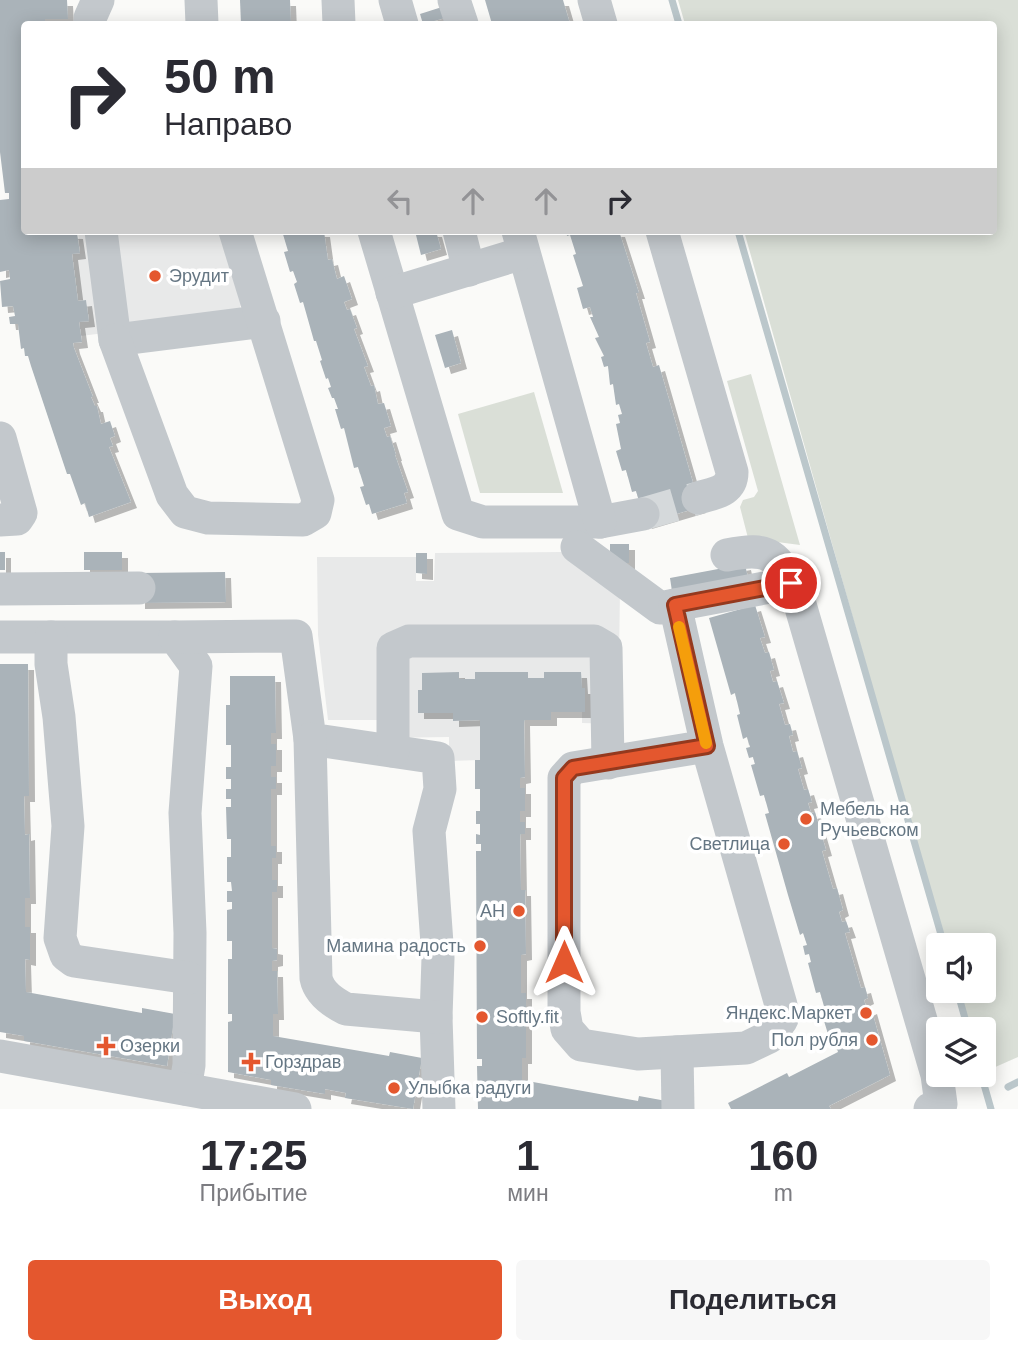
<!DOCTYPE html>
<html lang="ru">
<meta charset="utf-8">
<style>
body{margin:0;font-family:Arial,sans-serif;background:#f7f7f7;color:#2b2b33;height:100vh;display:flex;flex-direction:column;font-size:26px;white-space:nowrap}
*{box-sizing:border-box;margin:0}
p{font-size:23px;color:#7c7c81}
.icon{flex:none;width:38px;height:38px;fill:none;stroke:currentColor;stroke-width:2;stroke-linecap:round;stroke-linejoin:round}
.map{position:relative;height:1109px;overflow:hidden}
.side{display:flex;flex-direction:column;background:#fff;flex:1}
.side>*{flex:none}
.guide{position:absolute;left:21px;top:21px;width:976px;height:214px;border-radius:7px;box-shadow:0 4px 18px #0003;background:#fff;color:#2b2b33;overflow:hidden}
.fabs{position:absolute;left:926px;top:933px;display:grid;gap:14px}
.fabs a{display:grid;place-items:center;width:70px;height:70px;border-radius:7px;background:#fff;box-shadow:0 4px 18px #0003;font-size:35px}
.pin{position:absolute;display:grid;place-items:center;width:60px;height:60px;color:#fff;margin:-30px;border:4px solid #fff;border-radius:50%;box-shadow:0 2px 7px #0007}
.me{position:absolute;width:77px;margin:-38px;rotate:0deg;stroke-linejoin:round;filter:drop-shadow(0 0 5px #0008)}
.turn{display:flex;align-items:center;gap:24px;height:147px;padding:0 28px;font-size:32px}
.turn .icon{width:91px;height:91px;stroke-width:2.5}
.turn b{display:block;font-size:49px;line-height:60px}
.lanes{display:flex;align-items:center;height:66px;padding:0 28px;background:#0003;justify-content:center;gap:35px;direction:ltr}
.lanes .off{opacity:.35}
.eta{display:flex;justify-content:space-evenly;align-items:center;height:119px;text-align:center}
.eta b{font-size:42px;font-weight:600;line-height:49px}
.cta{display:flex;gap:14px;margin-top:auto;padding:14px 28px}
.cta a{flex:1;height:80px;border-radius:7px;background:#e4572e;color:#fff;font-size:28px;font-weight:600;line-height:80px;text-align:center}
.cta a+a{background:#f7f7f7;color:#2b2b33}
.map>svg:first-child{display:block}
.built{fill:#e8e9e9}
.green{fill:#dadfd7}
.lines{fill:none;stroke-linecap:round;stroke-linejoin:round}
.stream{stroke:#bbc7cb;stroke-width:7}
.building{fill:#aab3b9;filter:url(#shadow)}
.minor-tunnel{stroke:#d5d9db;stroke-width:33;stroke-dasharray:33 17;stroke-linecap:butt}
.minor{stroke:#c3c8cc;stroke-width:33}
.route-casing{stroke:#94391e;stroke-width:18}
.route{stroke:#e4572e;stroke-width:12}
.slow{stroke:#f59e0b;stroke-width:12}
.poi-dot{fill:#e4572e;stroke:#fff;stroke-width:2.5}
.labels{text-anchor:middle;stroke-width:7;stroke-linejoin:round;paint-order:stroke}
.poi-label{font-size:18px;fill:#657683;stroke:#fff;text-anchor:start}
</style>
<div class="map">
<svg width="1018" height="1109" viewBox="0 0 1018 1109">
<defs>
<filter id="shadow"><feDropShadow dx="6" dy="6" stdDeviation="0" flood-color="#0004"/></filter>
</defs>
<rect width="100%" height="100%" fill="#fafaf8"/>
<g class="built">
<polygon points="69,231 222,231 243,299 237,316 81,336 79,322 89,320 86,300 78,301 72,254 80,252 78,233 69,234"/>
<polygon points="561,552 620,591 618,724 582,723 582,712 551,712 551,720 480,720 480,760 449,761 449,737 382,738 382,720 328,720 318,635 317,557 416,557 416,581 434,581 435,553"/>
</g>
<g class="green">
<polygon points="678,0 1018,0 1018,1057 984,1072 984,1029 969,1029 958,991 984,990 984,945 945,945 744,231 994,231 994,24 685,24"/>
<polygon points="751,374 800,545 748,538 740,507 743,500 754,497 758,491 727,381"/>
<polygon points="534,392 563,493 480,493 458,414"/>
</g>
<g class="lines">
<g class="stream">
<polyline points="672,0 679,24"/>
<polyline points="738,231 944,945"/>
<polyline points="957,990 968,1029"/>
<polyline points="981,1074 991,1109"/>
<polyline points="1008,1087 1018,1082"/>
</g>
</g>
<g class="building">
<polygon points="0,0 67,0 68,19 45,19 45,24 24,24 24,231 77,233 80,253 72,254 78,301 86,300 89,321 79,322 82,342 73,343 74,348 93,397 91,397 95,406 97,406 101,424 110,421 115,436 110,438 113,446 109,447 131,502 89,517 85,503 81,505 70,474 67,474 31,366 28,356 25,356 24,348 21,349 18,324 10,324 9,317 15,316 13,306 2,307 0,281 10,279 9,270 0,272 0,200 9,199 9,193 5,193 0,152"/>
<polygon points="240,0 290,0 291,24 241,24"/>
<polygon points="485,0 563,0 570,24 492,24"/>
<polygon points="442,7 445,18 423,24 420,14"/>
<polygon points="282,231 324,231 328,260 332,259 337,279 344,276 352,299 344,302 347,310 350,309 357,328 354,329 368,366 364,367 371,386 374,385 378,404 384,403 391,426 384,428 387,437 390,436 396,455 395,455 408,492 404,493 407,503 372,514 369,504 366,505 360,487 364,486 358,467 354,468 344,428 341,429 335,409 338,409 334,398 332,398 328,388 331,387 328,378 326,379 320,361 322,360 316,341 314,341 303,302 300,303 294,284 297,282 293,271 290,272 284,252 288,251"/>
<polygon points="415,231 436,231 441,249 421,255"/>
<polygon points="566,231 619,231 639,293 636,293 650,342 646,343 653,367 659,365 700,507 646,523 636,491 632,492 626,470 622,471 616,451 621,449 616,424 620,423 618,415 622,414 619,404 616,405 613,384 610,385 608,366 604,367 601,357 604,356 595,338 599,337 590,317 593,317 590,307 583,309 577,288 583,286 573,255 576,254 570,235 567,236"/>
<polygon points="452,330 461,363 445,368 435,335"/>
<rect x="610" y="544" width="19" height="19"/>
<rect x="0" y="552" width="5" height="18"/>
<rect x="84" y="552" width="38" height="18"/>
<polygon points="416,553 427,553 427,574 416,573"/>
<polygon points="745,564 749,583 673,598 670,578"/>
<polygon points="225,572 226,602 139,603 139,573"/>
<polygon points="755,605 765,637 760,638 765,653 769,652 774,670 770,671 773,682 777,681 784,703 779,704 785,725 790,724 793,735 789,736 793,752 797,751 802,768 798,769 804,790 808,789 812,802 808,803 811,813 815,812 826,850 822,851 833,889 837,888 843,910 839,912 842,922 846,921 850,932 845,933 861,988 865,987 868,998 864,1000 867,1010 871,1008 890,1075 829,1106 831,1109 731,1109 728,1103 787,1073 789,1077 838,1052 835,1043 831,1044 821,1011 825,1010 820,992 816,993 808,963 811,962 809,954 805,955 803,946 807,945 803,933 800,935 788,895 765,814 769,813 764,795 760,796 751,765 755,764 753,757 749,758 746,748 750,747 747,737 743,739 737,715 740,714 735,693 731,695 709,618"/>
<polygon points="0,664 28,664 29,796 24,796 25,835 29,834 30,898 25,898 25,927 30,927 30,960 25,959 26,992 142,1013 142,1008 175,1014 167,1066 24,1041 24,1036 0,1032"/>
<polygon points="459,672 459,679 475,679 475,672 528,672 528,678 544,678 544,672 581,672 582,688 585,688 585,712 551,712 551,720 524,720 525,777 520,778 520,788 525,788 525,811 520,811 520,822 525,822 525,834 520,834 521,890 525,890 526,954 521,955 521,993 526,993 526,1058 522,1058 522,1080 638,1101 639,1096 672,1102 670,1109 478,1109 477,1066 482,1066 482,1059 477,1059 476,851 481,851 481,844 476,844 476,834 480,835 480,824 476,824 476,811 480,811 480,789 475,789 475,760 480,760 480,720 453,721 453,713 418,713 418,690 422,690 422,673"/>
<polygon points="230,676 275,676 276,733 271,733 271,744 276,744 276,766 271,766 271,777 276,777 276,789 271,789 271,846 276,846 276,858 272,858 272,880 277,880 277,892 272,892 272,948 277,949 277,960 272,961 272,971 277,971 278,1014 273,1014 273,1036 389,1056 390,1052 422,1058 413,1109 345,1098 346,1093 325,1089 325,1094 271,1085 271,1080 228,1072 228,1022 232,1021 232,1014 228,1014 228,959 232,959 232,941 227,941 227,910 232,909 232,902 227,902 227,891 232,891 231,882 227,882 227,857 231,857 231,839 227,839 226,807 231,807 231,799 226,799 226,789 231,789 231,779 226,779 226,767 231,767 231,745 226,745 226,705 230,705"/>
</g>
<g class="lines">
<polyline class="minor-tunnel" points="643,514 698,498"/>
<g class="minor">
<polyline points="201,0 202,24"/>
<polyline points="338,0 339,24"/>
<polyline points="395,0 402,24"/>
<polyline points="454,0 462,24"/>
<polyline points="594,0 601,24"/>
<polyline points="90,24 90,18 98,0"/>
<polyline points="101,231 115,340 264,321"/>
<polyline points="374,231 458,514 483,522 600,522 643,514"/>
<polyline points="459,231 469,270"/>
<polyline points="518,231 600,522"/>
<path d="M662 231 732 472C732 492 714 493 698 498"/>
<polyline points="392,293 523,253"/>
<polyline points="115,340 172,495 185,512 208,518 303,520 315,513 318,500 235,231"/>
<polyline points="0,438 21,513 17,519 0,520"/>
<polyline points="577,547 660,608 675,605 707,746 781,1005 782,1019 769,1037 746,1048 638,1054 581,1045 567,1029 564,1012 564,778 573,768 707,746"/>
<path d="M727 555C771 546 776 555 797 594L937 1075 941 1104 930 1109"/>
<polyline points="0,589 139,588"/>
<polyline points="675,605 791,583"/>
<polyline points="0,637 175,637 196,666 185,813 190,933 189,1065 185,1089"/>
<polyline points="51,637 51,664 59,717 68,826 60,938 66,955 74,961 189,978"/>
<polyline points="175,637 296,636 310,739 438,758 440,789 429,831 438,958 436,1017 439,1109"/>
<path d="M310 739 316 978C319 993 332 1002 346 1009L436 1017"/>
<polyline points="393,751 393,648 409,641 594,641 606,648 608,763"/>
<polyline points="677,1052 678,1109"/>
<polyline points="0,1056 295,1109"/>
</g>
</g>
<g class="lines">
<g class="route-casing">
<polyline id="route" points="564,962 564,778 573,768 707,746 675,605 791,583"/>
</g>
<use href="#route" class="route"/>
<polyline class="slow" points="679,627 706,743"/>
</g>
<g class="poi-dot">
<circle cx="155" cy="276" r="7"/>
<circle cx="806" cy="819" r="7"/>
<circle cx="784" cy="844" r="7"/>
<circle cx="519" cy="911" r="7"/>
<circle cx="480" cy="946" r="7"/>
<circle cx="866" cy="1013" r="7"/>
<circle cx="482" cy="1017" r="7"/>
<circle cx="872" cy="1040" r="7"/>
<path d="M102.5 1035.5h7v7h7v7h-7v7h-7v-7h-7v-7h7z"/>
<path d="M247.5 1051.5h7v7h7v7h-7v7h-7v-7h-7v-7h7z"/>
<circle cx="394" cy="1088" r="7"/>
</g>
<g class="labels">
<g class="poi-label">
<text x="169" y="282">Эрудит</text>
<text x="820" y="815">Мебель на<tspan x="820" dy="21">Ручьевском</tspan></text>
<text x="770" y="850" text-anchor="end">Светлица</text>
<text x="505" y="917" text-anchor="end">АН</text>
<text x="466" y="952" text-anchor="end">Мамина радость</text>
<text x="852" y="1019" text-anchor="end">Яндекс.Маркет</text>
<text x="496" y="1023">Softly.fit</text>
<text x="858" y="1046" text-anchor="end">Пол рубля</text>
<text x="120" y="1052">Озерки</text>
<text x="265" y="1068">Горздрав</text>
<text x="408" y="1094">Улыбка радуги</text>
</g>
</g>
</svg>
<div class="fabs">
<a><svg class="icon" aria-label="sound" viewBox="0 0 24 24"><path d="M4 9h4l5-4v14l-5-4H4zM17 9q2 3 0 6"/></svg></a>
<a><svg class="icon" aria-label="layers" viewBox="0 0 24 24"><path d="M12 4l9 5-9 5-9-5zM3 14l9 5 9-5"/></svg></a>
</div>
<div class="pin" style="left:791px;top:583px;background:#d93025"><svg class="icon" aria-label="arrive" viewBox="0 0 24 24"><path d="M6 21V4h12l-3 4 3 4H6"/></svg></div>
<svg class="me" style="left:564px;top:962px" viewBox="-20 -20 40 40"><path d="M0-17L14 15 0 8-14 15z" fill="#e4572e" stroke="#fff" stroke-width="4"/></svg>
<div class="guide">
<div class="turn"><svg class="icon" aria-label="right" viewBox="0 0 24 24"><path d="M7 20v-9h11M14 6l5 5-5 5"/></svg><div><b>50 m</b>Направо</div></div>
<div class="lanes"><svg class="icon off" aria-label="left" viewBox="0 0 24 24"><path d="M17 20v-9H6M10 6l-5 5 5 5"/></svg><svg class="icon off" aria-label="ahead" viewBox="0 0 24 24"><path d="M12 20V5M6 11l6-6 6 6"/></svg><svg class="icon off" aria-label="ahead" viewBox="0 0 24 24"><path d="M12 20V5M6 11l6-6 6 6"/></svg><svg class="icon" aria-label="right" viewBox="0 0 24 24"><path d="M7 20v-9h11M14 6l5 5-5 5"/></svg></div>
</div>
</div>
<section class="side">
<div class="eta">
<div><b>17:25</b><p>Прибытие</p></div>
<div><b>1</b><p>мин</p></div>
<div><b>160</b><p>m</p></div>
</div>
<div class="cta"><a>Выход</a><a>Поделиться</a></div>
</section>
